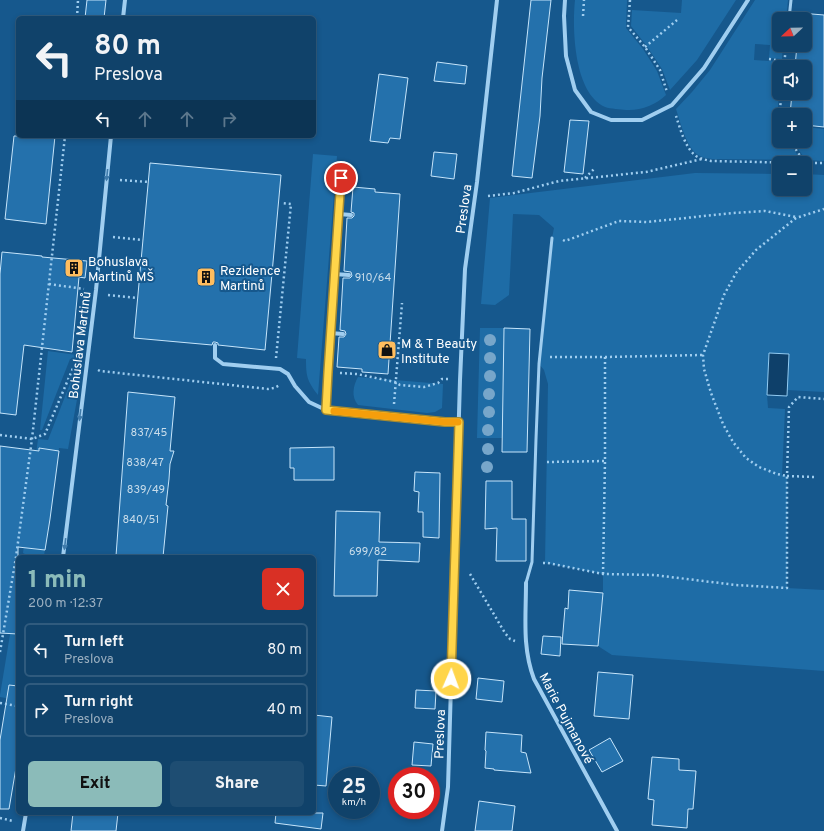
<!DOCTYPE html>
<meta charset="utf-8">
<style>
body{margin:0;font-family:Overpass,sans-serif;background:#1e4d72;color:#f1f3f6;height:100vh;display:flex;flex-direction:column;font-size:15px;white-space:nowrap}
*{box-sizing:border-box;margin:0}
p{font-size:13px;color:#9cb0c1}
.icon{flex:none;width:22px;height:22px;fill:none;stroke:currentColor;stroke-width:2;stroke-linecap:round;stroke-linejoin:round}
.map{position:relative;flex:1;overflow:hidden}
.sheet{position:absolute;left:16px;top:555px;width:300px;height:260px;display:flex;flex-direction:column;background:#10426a;border-radius:6px;box-shadow:0 2px 6px #0003,0 0 0 1px #305b7e}
.sheet>*{flex:none}
.banner{position:absolute;left:16px;top:16px;width:300px;height:122px;border-radius:6px;box-shadow:0 2px 6px #0003,0 0 0 1px #305b7e;background:#10426a;color:#f1f3f6;overflow:hidden}
.needle{width:26px;rotate:248deg}
.controls{position:absolute;left:772px;top:12px;display:grid;gap:8px}
.controls a{display:grid;place-items:center;width:40px;height:40px;border-radius:6px;background:#10426a;box-shadow:0 2px 6px #0003,0 0 0 1px #305b7e;font-size:20px}
.speed{position:absolute;left:328px;top:767px;display:flex;gap:8px;font-size:20px;font-weight:700;text-align:center}
.speed>*{display:grid;place-content:center;width:52px;height:52px;border-radius:50%;background:#10426a;box-shadow:0 2px 6px #0003,0 0 0 1px #305b7e;line-height:1}
.speed small{font-size:10px;font-weight:400}
.speed .limit{border:6px solid #d22;background:#fff;color:#111}
.pin{position:absolute;display:grid;place-items:center;width:34px;height:34px;color:#fff;margin:-17px;border:2px solid #fff;border-radius:50%;box-shadow:0 1px 4px #0007}
.me{position:absolute;width:44px;margin:-22px;rotate:2deg;stroke-linejoin:round;filter:drop-shadow(0 0 3px #0008)}
.turn{display:flex;align-items:center;gap:14px;height:84px;padding:0 12px;font-size:18px}
.turn .icon{width:52px;height:52px;stroke-width:2.5}
.turn b{display:block;font-size:28px;line-height:34px}
.lanes{display:flex;align-items:center;height:38px;padding:0 12px;background:#0003;justify-content:center;gap:20px;direction:ltr}
.lanes .off{opacity:.35}
.round{display:grid;place-items:center;flex:none;width:42px;height:42px;border-radius:6px;background:#1e4d72}
.summary{display:flex;align-items:center;justify-content:space-between;height:68px;padding:0 12px}
h1{font-size:24px;font-weight:800;line-height:30px;color:#8bbbb9}
.button{display:flex;gap:8px;margin-top:auto;padding:8px 12px}
.button a{flex:1;height:46px;border-radius:6px;background:#8bbbb9;color:#111;font-size:16px;font-weight:800;line-height:46px;text-align:center}
.button a+a{background:#1e4d72;color:#f1f3f6}
ul{padding:0;list-style:none}
li{display:flex;align-items:center;gap:12px;height:54px;margin:0 8px 6px;padding:0 4px;border:2px solid #305b7e;border-radius:6px}
li div{flex:1}
li b{display:block;font-size:15px}
li em{font-style:normal}
.map>svg:first-child{display:block}
.green{fill:#1e6ca6}
.water{fill:#0e406a;stroke:#92cbf2}
.building{fill:#2471ac;stroke:#c6e5fb}
.lines{fill:none;stroke-linecap:round;stroke-linejoin:round}
.path{stroke:#a0cef0;stroke-width:2.5;stroke-dasharray:2 3;stroke-linecap:butt}
.service{stroke:#a0cef0;stroke-width:3}
.minor{stroke:#a0cef0;stroke-width:4}
.tree{fill:#77a6ca}
.oneway{fill:#3f7bab}
.route-casing{stroke:#a68a30;stroke-width:10}
.route{stroke:#ffd54a;stroke-width:7}
.slow{stroke:#f59e0b;stroke-width:7}
.labels{text-anchor:middle;stroke-width:4;stroke-linejoin:round;paint-order:stroke}
.number-label{font-size:11px;fill:#c8dcea}
.street-label{font-size:13px;fill:#fff;stroke:#16588d}
.poi-label{font-size:13px;fill:#fff;stroke:#16588d;text-anchor:start}
</style>
<div class="map">
<svg width="824" height="831" viewBox="0 0 824 831">
<rect width="100%" height="100%" fill="#16588d"/>
<g class="green">
<path d="M575 0H627L626 28 643 49 657 71 666 95C656 105 640 111 626 110 620 109 611 109 605 107 574 93 572 29 575 0Z"/>
<polygon points="682,0 736,0 697,60 670,90 662,69 646,45 631,26 632,10 681,13"/>
<path d="M755 0H788L786 19H779V45H783L782 59 769 58 770 45 755 44 754 60 782 62 781 67H779V93L777 120 779 128V141H788L801 160 712 159C708 158 703 158 700 156 687 151 680 121 676 109L692 92 710 70Z"/>
<polygon points="805,127 824,129 824,161 806,160 792,141 805,141"/>
<path d="M313 154 337 156 318 395C307 381 306 376 306 359L297 358Z"/>
<polygon points="695,173 779,174 779,189 805,189 805,174 824,175 824,392 787,390 789,354 769,353 767,395 768,408 785,409 782,475 787,476 787,588 824,590 824,671 612,655 598,646 603,593 603,574 545,563 548,384 544,370 539,364 552,238 554,228 539,215 513,214 509,295 495,305 481,304 490,198"/>
<polygon points="480,328 504,328 502,438 477,438"/>
<polygon points="48,351 84,356 83,360 70,359 42,430 40,430"/>
<polygon points="75,371 82,372 68,449 59,448 44,556 27,555 23,553 38,439 48,440"/>
<path d="M358 377 443 384 442 408 435 412 427 413 358 405C351 397 353 386 358 377Z"/>
<polygon points="18,586 18,700 0,697 0,695"/>
</g>
<polygon class="water" points="769,353 789,354 787,396 767,395"/>
<g class="building">
<polygon points="87,0 106,0 104,18 85,18"/>
<polygon points="531,0 551,0 542,78 540,116 532,178 512,176"/>
<polygon points="800,13 824,15 824,127 805,125 805,115 790,115 792,93 805,93 805,67 795,67 797,45 805,45 805,19 799,19"/>
<polygon points="437,62 467,66 465,84 434,81"/>
<polygon points="379,74 408,78 400,139 390,138 388,143 370,141"/>
<polygon points="570,120 589,121 583,174 564,172"/>
<polygon points="14,136 55,136 46,224 5,219"/>
<polygon points="434,152 457,154 454,179 431,176"/>
<polygon points="150,163 281,175 265,350 218,345 218,343 215,342 213,342 212,345 134,338"/>
<polygon points="353,187 375,189 375,192 400,194 388,374 362,372 362,369 337,367 339,337 344,337 346,334 345,331 340,330 343,278 350,278 352,276 351,272 344,271 347,218 352,218 354,216 354,213 351,212"/>
<polygon points="2,252 42,256 42,257 87,261 85,278 79,277 72,352 24,345 16,415 0,413 0,274"/>
<polygon points="504,328 530,329 527,452 502,452"/>
<polygon points="128,392 175,397 170,451 174,451 170,464 169,479 166,505 168,506 163,557 130,557 116,556"/>
<polygon points="0,446 39,451 39,448 59,451 50,519 45,550 18,547 18,634 0,633"/>
<polygon points="334,447 334,480 294,480 294,468 290,468 290,448"/>
<polygon points="415,472 440,473 439,538 423,537 423,512 418,512 419,492 414,491"/>
<polygon points="486,481 512,481 512,519 526,519 526,561 496,561 497,528 485,529"/>
<polygon points="336,511 380,512 379,542 420,543 419,562 378,560 377,596 334,596"/>
<polygon points="569,590 603,593 598,646 562,644 565,608 568,609"/>
<polygon points="543,636 561,637 560,656 541,654"/>
<polygon points="598,672 633,675 629,719 594,716"/>
<polygon points="478,678 504,681 502,702 476,699"/>
<polygon points="9,685 18,686 18,756 9,809 0,809 0,740"/>
<polygon points="416,690 436,691 435,709 415,708"/>
<polygon points="314,715 332,717 326,786 314,785"/>
<polygon points="486,732 522,735 521,752 526,753 531,773 494,770 494,769 485,768 486,751 485,750"/>
<polygon points="610,738 623,761 602,772 589,750"/>
<polygon points="414,742 433,744 431,766 412,765"/>
<polygon points="652,757 679,759 679,770 696,771 693,809 688,809 687,828 652,825 654,800 648,799"/>
<polygon points="479,801 515,806 512,831 475,831"/>
<polygon points="73,813 118,813 116,831 71,831"/>
<polygon points="276,813 323,813 321,829 275,823"/>
</g>
<g class="lines">
<g class="path">
<polyline points="630,0 628,27 645,47 660,70 667,92"/>
<polyline points="583,16 584,0"/>
<polyline points="77,18 78,0"/>
<polyline points="645,47 677,20"/>
<polyline points="769,59 784,61"/>
<polyline points="784,67 786,45"/>
<polyline points="779,115 782,93"/>
<path d="M676 116C680 128 685 148 696 156 701 159 706 160 711 161L805 163"/>
<polyline points="779,117 779,121"/>
<polyline points="790,141 805,163"/>
<polyline points="805,163 824,163"/>
<polyline points="585,178 595,168"/>
<polyline points="120,180 149,182"/>
<polyline points="488,196 514,193 559,181 646,172 702,159"/>
<polyline points="113,237 143,240"/>
<polyline points="563,240 565,241 619,221 647,222 733,213 765,211 796,217"/>
<polyline points="49,284 84,289"/>
<polyline points="108,295 138,298"/>
<polyline points="550,357 605,357 703,355"/>
<polyline points="276,358 291,204 282,203"/>
<polyline points="98,370 100,371 268,389 274,388 280,385"/>
<polyline points="340,373 357,374 395,382 400,385 424,387 438,383 442,379 448,379"/>
<polyline points="394,404 402,303"/>
<polyline points="0,435 32,439 45,434 73,368"/>
<polyline points="547,462 605,461"/>
<polyline points="814,477 787,476 789,407 798,397 824,399"/>
<polyline points="543,563 548,563 603,574 654,575 736,585 787,588 787,476 777,474 759,467 746,458 733,442 723,424 711,393 704,369 703,355 724,295 736,273 756,250 796,218 824,209"/>
<polyline points="470,574 505,633 510,639 515,641"/>
<polyline points="603,574 605,461 605,357"/>
<polyline points="0,652 16,557 32,439 65,136"/>
<polyline points="0,703 18,706"/>
<polyline points="0,818 13,821"/>
</g>
<g class="service">
<polyline points="789,19 791,0"/>
<polyline points="526,583 532,562 536,439 539,364 552,238"/>
</g>
<g class="minor">
<polyline points="565,0 564,16 566,56 575,90 591,112 611,120 642,120 672,105 704,68 748,0"/>
<polyline points="123,18 125,0"/>
<polyline points="339,214 351,215"/>
<polyline points="334,274 349,275"/>
<polyline points="330,333 343,334"/>
<polyline points="215,345 215,358 223,364 280,369 288,374 295,386 309,402 326,410 445,422 459,422"/>
<polyline points="326,410 328,372 341,178"/>
<polyline points="63,557 96,290 111,136"/>
<path d="M526 583C526 617 522 647 534 679L617 831"/>
<polyline points="23,831 26,813"/>
<polyline points="442,831 448,787 460,380 465,269 477,182 497,0"/>
</g>
</g>
<g class="tree">
<circle cx="490" cy="340" r="6"/>
<circle cx="490" cy="358" r="6"/>
<circle cx="490" cy="376" r="6"/>
<circle cx="489" cy="394" r="6"/>
<circle cx="489" cy="412" r="6"/>
<circle cx="488" cy="430" r="6"/>
<circle cx="488" cy="449" r="6"/>
<circle cx="487" cy="467" r="6"/>
</g>
<defs><path id="oneway-solid" d="M-6-.8H1V-3.2L6.5 0L1 3.2V.8H-6Z"/></defs>
<g class="oneway">
<use href="#oneway-solid" transform="translate(107 175) rotate(96)"/>
<use href="#oneway-solid" transform="translate(80 415) rotate(97)"/>
<use href="#oneway-solid" transform="translate(65 544) rotate(97)"/>
</g>
<g class="lines">
<g class="route-casing">
<polyline id="route" points="341,178 328,372 326,410 445,422 459,422 451,679"/>
</g>
<use href="#route" class="route"/>
<polyline class="slow" points="334,411 445,422 458,422"/>
</g>
<defs>
<g id="building-square" transform="scale(1)"><rect x="-9" y="-9" width="18" height="18" rx="4" fill="#ffbd5e" stroke="#16588d"/><path d="M-4-6H4V6H1V3H-1V6H-4ZM-2.5-4.3h1.7v1.8h-1.7ZM.8-4.3h1.7v1.8H.8ZM-2.5-1h1.7V.8h-1.7ZM.8-1h1.7V.8H.8Z" fill="#111"/></g>
<g id="shop-square" transform="scale(1)"><rect x="-9" y="-9" width="18" height="18" rx="4" fill="#ffbd5e" stroke="#16588d"/><path d="M-5-2.5h2.3a2.7 3.5 0 0 1 5.4 0H5L5.5 6h-11ZM-1.5-2.5h3a1.5 2.3 0 0 0-3 0Z" fill="#111"/></g>
</defs>
<g fill-rule="evenodd">
<use href="#building-square" x="74" y="268"/>
<use href="#building-square" x="206" y="277"/>
<use href="#shop-square" x="387" y="350"/>
</g>
<g class="labels">
<g class="number-label">
<text x="373" y="281">910/64</text>
<text x="149" y="436">837/45</text>
<text x="145" y="466">838/47</text>
<text x="146" y="493">839/49</text>
<text x="141" y="523">840/51</text>
<text x="368" y="555">699/82</text>
</g>
<g class="street-label">
<text transform="translate(463 209) rotate(-82)" y="5">Preslova</text>
<text transform="translate(79 345) rotate(-83)" y="5">Bohuslava Martinů</text>
<text transform="translate(567 718) rotate(62)" y="5">Marie Pujmanové</text>
<text transform="translate(439 734) rotate(-88)" y="5">Preslova</text>
</g>
<g class="poi-label">
<text x="88" y="266">Bohuslava<tspan x="88" dy="15">Martinů MŠ</tspan></text>
<text x="220" y="275">Rezidence<tspan x="220" dy="15">Martinů</tspan></text>
<text x="401" y="348">M &amp; T Beauty<tspan x="401" dy="15">Institute</tspan></text>
</g>
</g>
</svg>
<div class="controls">
<a><svg class="needle" viewBox="-14 -14 28 28"><path d="M0-13l5 13h-10z" fill="#e53935"/><path d="M0 13l5-13h-10z" fill="#9cb0c1"/></svg></a>
<a><svg class="icon" aria-label="sound" viewBox="0 0 24 24"><path d="M4 9h4l5-4v14l-5-4H4zM17 9q2 3 0 6"/></svg></a>
<a>+</a>
<a>−</a>
</div>
<div class="speed"><div>25<small>km/h</small></div><div class="limit">30</div></div>
<div class="pin" style="left:341px;top:178px;background:#d93025"><svg class="icon" aria-label="arrive" viewBox="0 0 24 24"><path d="M6 21V4h12l-3 4 3 4H6"/></svg></div>
<svg class="me" style="left:451px;top:679px" viewBox="-20 -20 40 40"><circle r="17" fill="#ffd54a" stroke="#fff" stroke-width="3"/><path d="M0-11L8 9 0 5-8 9z" fill="#fff"/></svg>
<div class="banner">
<div class="turn"><svg class="icon" aria-label="left" viewBox="0 0 24 24"><path d="M17 20v-9H6M10 6l-5 5 5 5"/></svg><div><b>80 m</b>Preslova</div></div>
<div class="lanes"><svg class="icon" aria-label="left" viewBox="0 0 24 24"><path d="M17 20v-9H6M10 6l-5 5 5 5"/></svg><svg class="icon off" aria-label="ahead" viewBox="0 0 24 24"><path d="M12 20V5M6 11l6-6 6 6"/></svg><svg class="icon off" aria-label="ahead" viewBox="0 0 24 24"><path d="M12 20V5M6 11l6-6 6 6"/></svg><svg class="icon off" aria-label="right" viewBox="0 0 24 24"><path d="M7 20v-9h11M14 6l5 5-5 5"/></svg></div>
</div>
<section class="sheet">
<div class="summary"><div><h1>1 min</h1><p>200 m · 12:37</p></div><a class="round" style="background:#d93025;color:#fff"><svg class="icon" aria-label="close" viewBox="0 0 24 24"><path d="M6 6l12 12M18 6L6 18"/></svg></a></div>
<ul>
<li><svg class="icon" aria-label="left" viewBox="0 0 24 24"><path d="M17 20v-9H6M10 6l-5 5 5 5"/></svg><div><b>Turn left</b><p>Preslova</p></div><em>80 m</em></li>
<li><svg class="icon" aria-label="right" viewBox="0 0 24 24"><path d="M7 20v-9h11M14 6l5 5-5 5"/></svg><div><b>Turn right</b><p>Preslova</p></div><em>40 m</em></li>
</ul>
<div class="button"><a>Exit</a><a>Share</a></div>
</section>
</div>
